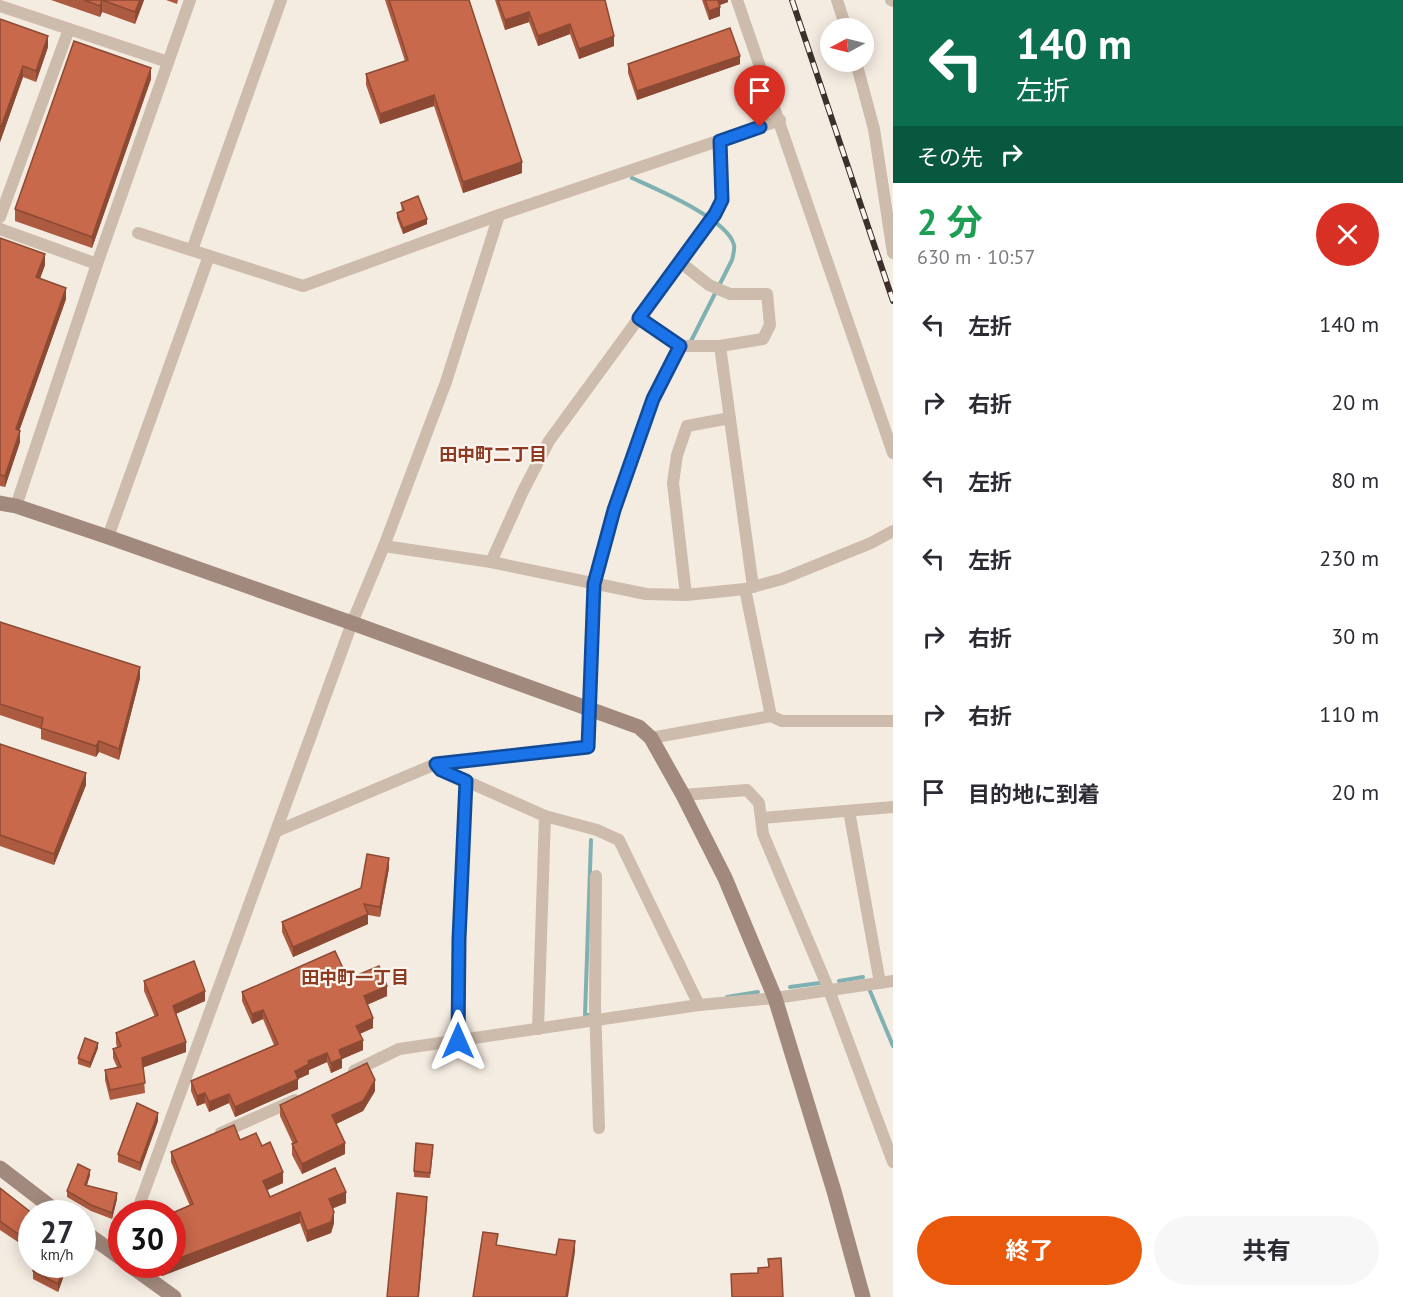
<!DOCTYPE html>
<html lang="ja">
<meta charset="utf-8">
<style>
body{margin:0;font-family:"PT Sans","Noto Sans JP",sans-serif;background:#f7f7f7;color:#2b2b33;height:100vh;display:flex;flex-direction:column;font-size:22px;white-space:nowrap}
*{box-sizing:border-box;margin:0}
p{font-size:20px;color:#7c7c81}
.icon{flex:none;width:33px;height:33px;fill:none;stroke:currentColor;stroke-width:2;stroke-linecap:round;stroke-linejoin:round}
.map{position:relative;flex:1;overflow:hidden}
.panel{display:flex;flex-direction:column;background:#fff;width:510px}
.panel>*{flex:none}
.top-card{background:#0b6e4f;color:#fff;overflow:hidden}
.needle{width:39px;rotate:263deg}
.tools{position:absolute;left:820px;top:18px;display:grid;gap:12px}
.tools a{display:grid;place-items:center;width:54px;height:54px;border-radius:50%;background:#fff;box-shadow:0 3px 15px #0003;font-size:30px}
.speed{position:absolute;left:18px;top:1200px;display:flex;gap:12px;font-size:30px;font-weight:700;text-align:center}
.speed>*{display:grid;place-content:center;width:78px;height:78px;border-radius:50%;background:#fff;box-shadow:0 3px 15px #0003;line-height:1}
.speed small{font-size:15px;font-weight:400}
.speed .limit{border:9px solid #d22;background:#fff;color:#111}
.pin{position:absolute;display:grid;place-items:center;width:51px;height:51px;color:#fff;margin:-62px -26px;border-radius:50% 50% 50% 0;rotate:-45deg;box-shadow:0 0 6px #0007}
.pin .icon{rotate:45deg}
.me{position:absolute;width:66px;margin:-33px;rotate:0deg;stroke-linejoin:round;filter:drop-shadow(0 0 4px #0008)}
.turn{display:flex;align-items:center;gap:21px;height:126px;padding:0 24px;font-size:27px}
.turn .icon{width:78px;height:78px;stroke-width:2.5}
.turn b{display:block;font-size:42px;line-height:51px}
.then{display:flex;align-items:center;height:57px;padding:0 24px;background:#0003;gap:12px;font-size:22px}
.round{display:grid;place-items:center;flex:none;width:63px;height:63px;border-radius:32px;background:#f7f7f7}
.head{display:flex;align-items:center;justify-content:space-between;height:102px;padding:0 24px}
h1{font-size:36px;font-weight:700;line-height:45px;color:#1e9e55}
.primary-button{display:flex;gap:12px;margin-top:auto;padding:12px 24px}
.primary-button a{flex:1;height:69px;border-radius:36px;background:#ea580c;color:#fff;font-size:24px;font-weight:700;line-height:69px;text-align:center}
.primary-button a+a{background:#f7f7f7;color:#2b2b33}
ul{padding:0;list-style:none}
li{display:flex;align-items:center;gap:18px;height:78px;padding:0 24px}
li div{flex:1}
li b{display:block;font-size:22px}
li em{font-style:normal}
main{display:flex;flex:1;min-height:0}
.map>svg:first-child{display:block}
.lines{fill:none;stroke-linecap:round;stroke-linejoin:round}
.stream{stroke:#7fb0b2;stroke-width:4}
.street{stroke:#cdbbac;stroke-width:12}
.secondary{stroke:#a18a7d;stroke-width:15}
.rail-casing{stroke:#3b302b;stroke-width:6}
.rail{stroke:#fbf5ee;stroke-width:4;stroke-dasharray:11;stroke-linecap:butt}
.wall{fill:#ac5a40}
.shaded-wall{fill:#8c4a34}
.building{fill:#c8694b;stroke:#8c4a34;stroke-width:1.5}
.route-casing{stroke:#114b97;stroke-width:15}
.route{stroke:#1a73e8;stroke-width:10}
.labels{text-anchor:middle;stroke-width:4.5;stroke-linejoin:round;paint-order:stroke}
.neighbourhood-label{font-size:18px;font-weight:bold;fill:#8c3b22;stroke:#fbf5ee}
</style>
<main>
<div class="map">
<svg width="893" height="1297" viewBox="0 0 893 1297">
<rect width="100%" height="100%" fill="#f4ebe1"/>
<g class="lines">
<g class="stream">
<path d="M632 178C656 189 728 219 734 245 735 249 733 256 732 260L691 341"/>
<polyline points="591,840 585,1015 592,1015"/>
<polyline points="839,981 863,977"/>
<polyline points="790,987 820,983"/>
<polyline points="870,991 893,1046"/>
<polyline points="727,997 758,992"/>
</g>
<g class="street">
<polyline points="737,0 893,453"/>
<polyline points="837,0 846,28"/>
<polyline points="891,0 893,1"/>
<polyline points="0,6 168,62"/>
<polyline points="856,62 874,129 893,253"/>
<polyline points="0,217 69,29"/>
<polyline points="0,229 97,264"/>
<polyline points="138,233 303,286 499,215"/>
<polyline points="192,250 281,0"/>
<polyline points="639,318 680,346 720,346 763,339 770,325 767,294 730,294 709,285 680,262"/>
<polyline points="720,346 753,587"/>
<polyline points="16,506 97,264 190,0"/>
<polyline points="108,537 209,256"/>
<polyline points="384,546 491,562 646,594 686,595 745,589 782,579 871,543 893,531"/>
<polyline points="491,562 523,491 549,441 715,214 722,199 720,141"/>
<polyline points="745,589 771,716"/>
<polyline points="686,595 673,483 677,455 687,426 730,418"/>
<polyline points="651,738 771,716 782,721 893,721"/>
<polyline points="436,763 441,770 466,781"/>
<polyline points="683,795 747,790 759,803 763,834 829,990 893,1162"/>
<polyline points="849,811 880,983"/>
<polyline points="761,818 893,807"/>
<polyline points="277,831 438,763 588,747 594,584 614,510 653,399 680,346"/>
<polyline points="596,876 595,1006 599,1128"/>
<polyline points="538,1029 545,816"/>
<polyline points="458,1041 459,939 466,781 545,816 597,830 619,840 699,1005"/>
<polyline points="354,1071 399,1049 699,1005 775,998 893,981"/>
<polyline points="221,1133 295,1100"/>
<polyline points="136,1214 352,623 384,546 446,382 499,215 780,120"/>
</g>
<g class="secondary">
<polyline points="0,503 16,506 108,537 352,623 639,727 651,738 683,795 725,878 775,998 834,1191 863,1297"/>
<polyline points="0,1168 60,1214"/>
<polyline points="82,1230 122,1259"/>
<polyline points="128,1264 174,1297"/>
</g>
<g class="rail-casing">
<polyline id="rail" points="792,0 893,301"/>
</g>
<use href="#rail" class="rail"/>
</g>
<g class="wall">
<polygon points="51,0 144,0 135,24 102,12 100,17"/>
<polygon points="166,0 178,0 177,4"/>
<polygon points="385,0 469,0 522,173 463,193 434,106 380,124 366,85 366,74 405,61"/>
<polygon points="495,0 605,0 614,46 579,59 570,34 538,46 529,22 505,30"/>
<polygon points="702,0 728,0 728,2 720,5 720,16 709,20"/>
<polygon points="0,19 48,47 36,82 23,77 0,142"/>
<polygon points="628,64 740,64 637,100 628,73"/>
<polygon points="151,79 92,248 15,221 15,209"/>
<polygon points="401,203 427,224 403,234 397,218 397,213 402,211"/>
<polygon points="0,238 45,265 40,279 66,299 19,431 20,442 5,487 0,486"/>
<polygon points="0,622 140,678 119,760 99,752 96,757 41,739 41,729 0,715"/>
<polygon points="0,744 86,785 54,865 0,846"/>
<polygon points="389,868 380,917 368,915 368,924 293,957 282,932 282,922 361,888"/>
<polygon points="348,979 387,996 367,1005 373,1028 360,1034 363,1050 342,1059 342,1068 331,1073 327,1062 309,1070 309,1074 298,1079 298,1089 235,1117 229,1103 209,1112 205,1103 197,1106 191,1091 191,1081 274,1045 263,1019 252,1024 242,1001 242,992"/>
<polygon points="144,981 205,1001 176,1014 186,1052 143,1067 145,1093 110,1100 105,1080 105,1070 117,1067 113,1058 113,1049 117,1047 116,1043 116,1033 155,1017 144,991"/>
<polygon points="98,1048 90,1068 78,1064 78,1058"/>
<polygon points="375,1091 363,1111 336,1124 345,1154 302,1174 292,1155 292,1144 293,1144 280,1116 280,1105"/>
<polygon points="158,1121 140,1171 118,1162 118,1154"/>
<polygon points="240,1140 262,1146 283,1183 267,1190 270,1197 346,1203 333,1208 334,1223 331,1233 307,1242 300,1223 162,1276 158,1274 155,1264 172,1264 172,1214 190,1206 171,1162 171,1152"/>
<polygon points="433,1151 430,1178 414,1177 414,1171"/>
<polygon points="90,1175 87,1185 117,1199 112,1219 91,1211 67,1197 67,1191"/>
<polygon points="0,1188 32,1214 32,1227 18,1242 0,1230"/>
<polygon points="68,1264 58,1292 33,1279 33,1271"/>
</g>
<g class="shaded-wall">
<polygon points="102,0 102,12 100,17 100,6"/>
<polygon points="140,0 144,0 135,24 135,12"/>
<polygon points="717,0 728,0 728,2 717,6"/>
<polygon points="720,7 720,16 709,20 709,11"/>
<polygon points="529,12 529,22 505,30 505,20"/>
<polygon points="570,24 570,34 538,46 538,36"/>
<polygon points="48,36 48,47 36,82 36,71"/>
<polygon points="614,36 614,46 579,59 579,49"/>
<polygon points="740,56 740,64 637,100 637,91"/>
<polygon points="23,66 23,77 0,142 0,130"/>
<polygon points="151,68 151,79 92,248 92,237"/>
<polygon points="434,95 434,106 380,124 380,114"/>
<polygon points="522,162 522,173 463,193 463,182"/>
<polygon points="427,219 427,224 403,234 403,228"/>
<polygon points="45,254 45,265 36,288 36,277"/>
<polygon points="66,288 66,299 16,440 16,429"/>
<polygon points="20,431 20,442 5,487 5,476"/>
<polygon points="140,667 140,678 119,760 119,749"/>
<polygon points="99,741 99,752 96,757 96,746"/>
<polygon points="86,773 86,785 54,865 54,854"/>
<polygon points="389,858 389,868 380,917 380,907"/>
<polygon points="368,914 368,924 293,957 293,947"/>
<polygon points="387,986 387,996 364,1006 364,996"/>
<polygon points="205,991 205,1001 173,1015 173,1006"/>
<polygon points="263,1010 263,1019 252,1024 252,1014"/>
<polygon points="373,1018 373,1028 356,1035 356,1026"/>
<polygon points="363,1040 363,1050 342,1059 342,1068 331,1073 331,1063 339,1050"/>
<polygon points="186,1042 186,1052 142,1068 142,1058"/>
<polygon points="98,1043 98,1048 90,1068 90,1063"/>
<polygon points="327,1053 327,1062 309,1070 309,1074 298,1079 298,1089 235,1117 235,1107 295,1071 308,1061"/>
<polygon points="375,1080 375,1091 363,1111 332,1126 332,1115"/>
<polygon points="205,1093 205,1103 197,1106 197,1096"/>
<polygon points="229,1094 229,1103 209,1112 209,1102"/>
<polygon points="158,1113 158,1121 140,1171 140,1163"/>
<polygon points="345,1143 345,1154 302,1174 302,1164"/>
<polygon points="90,1170 90,1175 85,1191 85,1185"/>
<polygon points="283,1172 283,1183 263,1192 263,1181"/>
<polygon points="346,1192 346,1203 329,1210 329,1199"/>
<polygon points="117,1193 117,1199 112,1219 112,1213"/>
<polygon points="427,1197 427,1207 419,1297 418,1297"/>
<polygon points="300,1212 300,1223 162,1276 162,1265 172,1264 172,1261"/>
<polygon points="334,1212 334,1223 331,1233 307,1242 307,1231"/>
<polygon points="32,1219 32,1227 18,1242 18,1234"/>
<polygon points="575,1241 575,1252 568,1297 566,1297"/>
<polygon points="65,1264 68,1264 58,1292 58,1284"/>
</g>
<g class="building">
<polygon points="84,0 140,0 135,12 102,0 100,6"/>
<polygon points="389,0 469,0 522,162 463,182 434,95 380,114 366,74 408,60"/>
<polygon points="498,0 605,0 614,36 579,49 570,24 538,36 529,12 505,20"/>
<polygon points="705,0 718,0 720,7 709,11"/>
<polygon points="0,19 48,36 36,71 23,66 0,130"/>
<polygon points="730,28 740,56 637,91 628,64"/>
<polygon points="74,41 151,68 92,237 15,209"/>
<polygon points="418,196 427,219 403,228 397,213 404,210 401,203"/>
<polygon points="0,238 45,254 36,277 66,288 16,429 20,431 5,476 0,475"/>
<polygon points="0,622 140,667 119,749 99,741 96,746 41,728 43,718 0,704"/>
<polygon points="0,744 86,773 54,854 0,835"/>
<polygon points="367,854 389,858 380,907 364,904 368,914 293,947 282,922 361,888"/>
<polygon points="335,951 348,979 379,966 387,986 364,996 373,1018 356,1026 363,1040 339,1050 342,1058 331,1063 327,1053 308,1061 309,1064 295,1071 298,1079 235,1107 229,1094 209,1102 205,1093 197,1096 191,1081 278,1044 263,1010 252,1014 242,992"/>
<polygon points="194,961 205,991 173,1006 186,1042 142,1058 145,1083 110,1090 105,1070 121,1067 113,1049 121,1046 116,1033 158,1015 144,981"/>
<polygon points="85,1038 98,1043 90,1063 78,1058"/>
<polygon points="367,1063 375,1080 363,1101 332,1115 345,1143 302,1164 292,1144 297,1142 280,1105"/>
<polygon points="137,1103 158,1113 140,1163 118,1154"/>
<polygon points="234,1125 240,1140 256,1133 262,1146 270,1142 283,1172 263,1181 270,1197 335,1168 346,1192 329,1199 334,1212 331,1222 307,1231 300,1212 172,1261 172,1236 177,1234 172,1224 172,1214 170,1214 193,1204 171,1152"/>
<polygon points="416,1143 433,1145 430,1173 414,1171"/>
<polygon points="78,1164 90,1170 85,1185 117,1193 112,1213 91,1205 67,1191"/>
<polygon points="0,1188 33,1214 32,1214 32,1219 18,1234 0,1221"/>
<polygon points="397,1193 427,1197 418,1297 387,1297"/>
<polygon points="483,1232 498,1234 496,1245 556,1255 559,1239 575,1241 566,1297 473,1297"/>
<polygon points="781,1258 783,1297 732,1297 731,1274 758,1273 758,1268 769,1267 768,1259"/>
<polygon points="35,1264 65,1264 58,1284 33,1271"/>
</g>
<g class="lines">
<g class="route-casing">
<polyline id="route" points="458,1041 459,939 466,781 441,770 436,764 588,747 594,584 614,510 653,399 680,346 639,318 715,214 722,200 720,141 760,127"/>
</g>
<use href="#route" class="route"/>
</g>
<g class="labels">
<g class="neighbourhood-label">
<text x="493" y="461">田中町二丁目</text>
<text x="355" y="984">田中町一丁目</text>
</g>
</g>
</svg>
<div class="tools">
<a><svg class="needle" viewBox="-14 -14 28 28"><path d="M0-13l5 13h-10z" fill="#e53935"/><path d="M0 13l5-13h-10z" fill="#7c7c81"/></svg></a>
</div>
<div class="speed"><div>27<small>km/h</small></div><div class="limit">30</div></div>
<div class="pin" style="left:760px;top:127px;background:#d93025"><svg class="icon" aria-label="arrive" viewBox="0 0 24 24"><path d="M6 21V4h12l-3 4 3 4H6"/></svg></div>
<svg class="me" style="left:458px;top:1041px" viewBox="-20 -20 40 40"><path d="M0-17L14 15 0 8-14 15z" fill="#1a73e8" stroke="#fff" stroke-width="4"/></svg>
</div>
<section class="panel">
<div class="top-card">
<div class="turn"><svg class="icon" aria-label="left" viewBox="0 0 24 24"><path d="M17 20v-9H6M10 6l-5 5 5 5"/></svg><div><b>140 m</b>左折</div></div>
<div class="then">その先<svg class="icon" aria-label="right" viewBox="0 0 24 24"><path d="M7 20v-9h11M14 6l5 5-5 5"/></svg></div>
</div>
<div class="head"><div><h1>2 分</h1><p>630 m · 10:57</p></div><a class="round" style="background:#d93025;color:#fff"><svg class="icon" aria-label="close" viewBox="0 0 24 24"><path d="M6 6l12 12M18 6L6 18"/></svg></a></div>
<ul>
<li><svg class="icon" aria-label="left" viewBox="0 0 24 24"><path d="M17 20v-9H6M10 6l-5 5 5 5"/></svg><div><b>左折</b></div><em>140 m</em></li>
<li><svg class="icon" aria-label="right" viewBox="0 0 24 24"><path d="M7 20v-9h11M14 6l5 5-5 5"/></svg><div><b>右折</b></div><em>20 m</em></li>
<li><svg class="icon" aria-label="left" viewBox="0 0 24 24"><path d="M17 20v-9H6M10 6l-5 5 5 5"/></svg><div><b>左折</b></div><em>80 m</em></li>
<li><svg class="icon" aria-label="left" viewBox="0 0 24 24"><path d="M17 20v-9H6M10 6l-5 5 5 5"/></svg><div><b>左折</b></div><em>230 m</em></li>
<li><svg class="icon" aria-label="right" viewBox="0 0 24 24"><path d="M7 20v-9h11M14 6l5 5-5 5"/></svg><div><b>右折</b></div><em>30 m</em></li>
<li><svg class="icon" aria-label="right" viewBox="0 0 24 24"><path d="M7 20v-9h11M14 6l5 5-5 5"/></svg><div><b>右折</b></div><em>110 m</em></li>
<li><svg class="icon" aria-label="arrive" viewBox="0 0 24 24"><path d="M6 21V4h12l-3 4 3 4H6"/></svg><div><b>目的地に到着</b></div><em>20 m</em></li>
</ul>
<div class="primary-button"><a>終了</a><a>共有</a></div>
</section>
</main>
